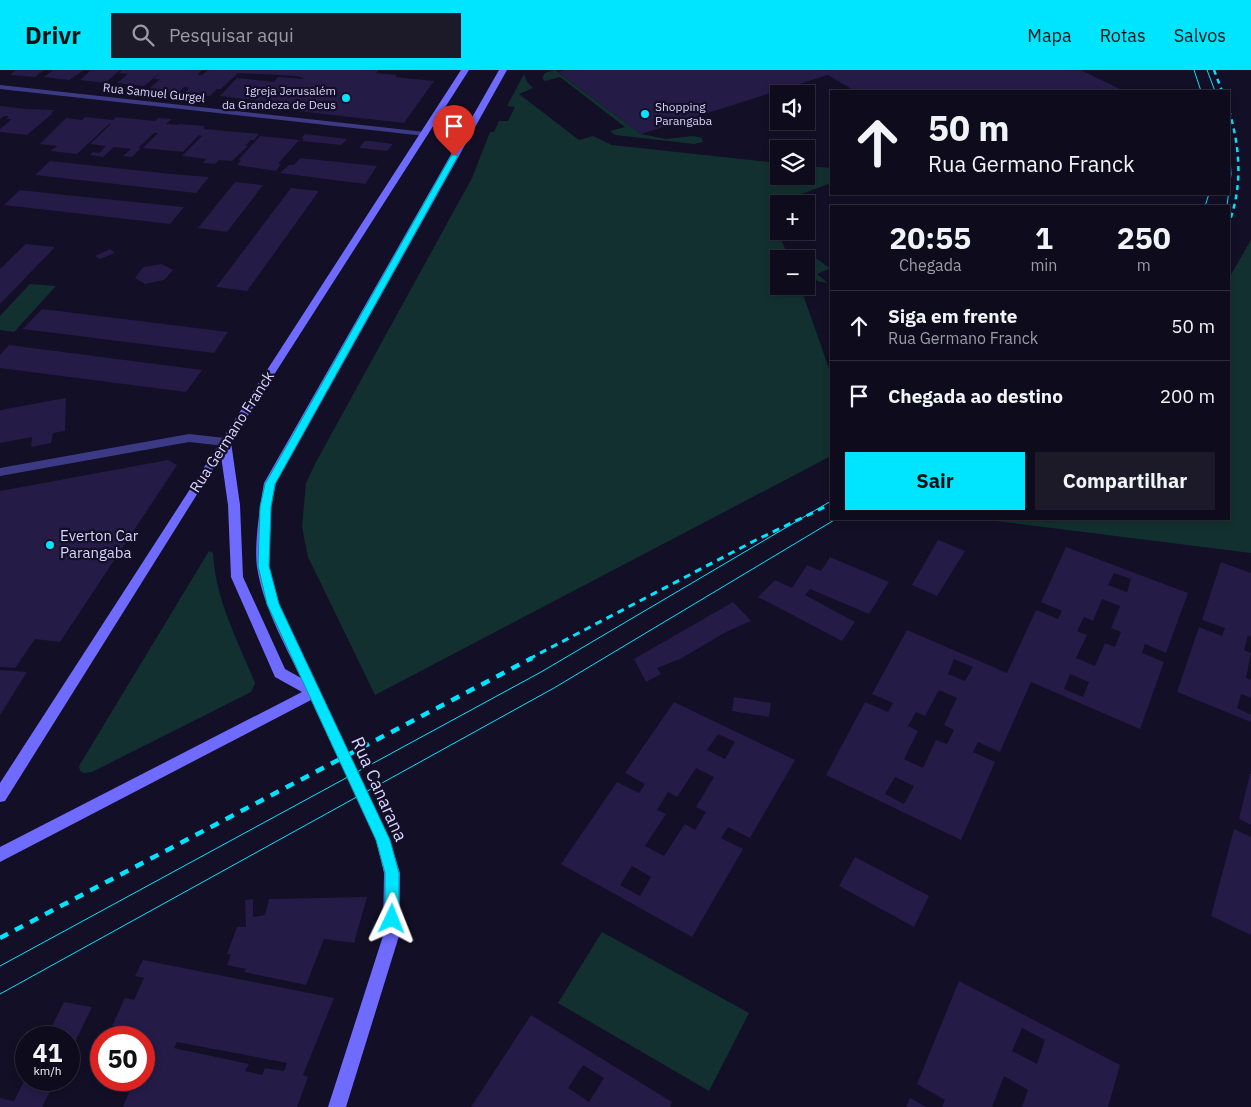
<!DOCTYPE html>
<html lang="pt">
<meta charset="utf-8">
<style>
body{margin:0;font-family:"IBM Plex Sans",sans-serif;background:#1c1929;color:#f1f3f6;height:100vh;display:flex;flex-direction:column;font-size:19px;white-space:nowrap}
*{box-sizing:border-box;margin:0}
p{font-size:16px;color:#9b9ba3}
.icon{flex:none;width:28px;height:28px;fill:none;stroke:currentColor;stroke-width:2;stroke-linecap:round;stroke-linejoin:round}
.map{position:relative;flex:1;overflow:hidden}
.side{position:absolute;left:830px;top:135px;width:400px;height:315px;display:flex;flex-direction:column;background:#0e0b1c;border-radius:0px;box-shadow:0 2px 8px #0003,0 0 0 1px #2e2b3b}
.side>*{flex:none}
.guide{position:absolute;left:830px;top:20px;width:400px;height:105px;border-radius:0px;box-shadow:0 2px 8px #0003,0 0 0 1px #2e2b3b;background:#0e0b1c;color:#f1f3f6;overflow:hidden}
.buttons{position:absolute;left:770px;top:15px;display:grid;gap:10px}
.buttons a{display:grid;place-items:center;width:45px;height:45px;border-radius:0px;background:#0e0b1c;box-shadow:0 2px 8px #0003,0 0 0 1px #2e2b3b;font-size:25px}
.speed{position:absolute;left:15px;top:956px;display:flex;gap:10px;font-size:25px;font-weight:700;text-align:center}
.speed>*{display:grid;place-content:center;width:65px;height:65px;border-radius:50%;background:#0e0b1c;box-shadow:0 2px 8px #0003,0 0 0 1px #2e2b3b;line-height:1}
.speed small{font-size:12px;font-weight:400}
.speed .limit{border:8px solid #d22;background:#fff;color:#111}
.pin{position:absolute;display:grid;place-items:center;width:42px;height:42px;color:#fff;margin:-51px -21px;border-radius:50% 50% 50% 0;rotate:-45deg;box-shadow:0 0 5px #0007}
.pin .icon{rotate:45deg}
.me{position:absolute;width:55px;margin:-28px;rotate:2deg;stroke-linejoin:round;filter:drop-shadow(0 0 4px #0008)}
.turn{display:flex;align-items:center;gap:18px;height:105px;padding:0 15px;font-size:22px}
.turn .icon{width:65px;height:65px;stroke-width:2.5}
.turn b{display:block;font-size:35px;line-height:42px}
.eta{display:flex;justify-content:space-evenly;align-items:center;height:85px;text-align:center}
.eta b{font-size:30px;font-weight:700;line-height:35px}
.action{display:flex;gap:10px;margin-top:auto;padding:10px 15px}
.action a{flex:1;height:58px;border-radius:0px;background:#00e5ff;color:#111;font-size:20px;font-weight:700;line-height:58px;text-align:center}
.action a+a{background:#1c1929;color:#f1f3f6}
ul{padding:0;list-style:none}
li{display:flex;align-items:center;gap:15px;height:70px;padding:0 15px;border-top:1px solid #2e2b3b}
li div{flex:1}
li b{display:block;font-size:19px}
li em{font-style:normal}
header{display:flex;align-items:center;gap:30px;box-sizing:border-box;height:70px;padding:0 25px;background:#00e5ff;color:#111}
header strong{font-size:24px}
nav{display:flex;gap:28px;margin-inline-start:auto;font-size:18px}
.search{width:350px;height:45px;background:#1c1929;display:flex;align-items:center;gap:12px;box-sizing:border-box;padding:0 18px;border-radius:0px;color:#9b9ba3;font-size:19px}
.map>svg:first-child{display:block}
.green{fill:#12302f}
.building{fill:#241b47;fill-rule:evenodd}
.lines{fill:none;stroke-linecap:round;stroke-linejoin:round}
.minor{fill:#3d3a85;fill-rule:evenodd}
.tertiary{fill:#3d3a85;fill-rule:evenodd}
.secondary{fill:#6f6bff;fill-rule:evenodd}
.tram{stroke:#00e5ff;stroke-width:1}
.rail-far2{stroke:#00e5ff;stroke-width:2.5;stroke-dasharray:5 4.5;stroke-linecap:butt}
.rail-far1{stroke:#00e5ff;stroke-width:3;stroke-dasharray:7 5.5;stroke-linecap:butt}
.rail{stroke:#00e5ff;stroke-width:4.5;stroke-dasharray:9 8;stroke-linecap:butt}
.route{fill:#00e5ff;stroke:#0095a6}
.poi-dot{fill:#00e5ff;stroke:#130f26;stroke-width:2}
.labels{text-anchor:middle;stroke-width:4.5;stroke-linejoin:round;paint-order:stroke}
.far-poi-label{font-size:12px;fill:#d9d4ff;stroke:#130f26;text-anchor:end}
.far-street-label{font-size:12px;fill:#d9d4ff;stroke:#130f26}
.street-label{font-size:15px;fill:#d9d4ff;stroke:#130f26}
.poi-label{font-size:15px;fill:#d9d4ff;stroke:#130f26;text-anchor:start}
.near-street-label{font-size:18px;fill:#d9d4ff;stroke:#130f26}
</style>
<header>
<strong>Drivr</strong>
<div class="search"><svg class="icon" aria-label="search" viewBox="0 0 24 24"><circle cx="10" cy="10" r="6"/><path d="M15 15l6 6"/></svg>Pesquisar aqui</div>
<nav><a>Mapa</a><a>Rotas</a><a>Salvos</a></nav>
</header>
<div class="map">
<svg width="1251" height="1037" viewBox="0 0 1251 1037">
<rect width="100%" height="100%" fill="#130f26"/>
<g class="green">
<polygon points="555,0 641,64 666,69 693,66 702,68 703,72 694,74 615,65 610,61 625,57 560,7 545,11 542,8 545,3"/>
<polygon points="524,4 527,12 533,18 519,24 579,70 593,66 612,75 779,93 779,106 806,106 806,96 831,98 831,113 772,135 779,139 779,144 774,151 789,189 779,189 779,216 800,216 831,304 831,386 375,625 308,487 302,457 306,413 316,392 472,108 490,62 494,62 499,51 508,51 515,37 507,36"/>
<polygon points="1251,170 1251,483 980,449 1229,449 1229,208"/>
<polygon points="816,188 828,197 831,195 831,198 817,204 828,213 817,211 809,194 810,191"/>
<polygon points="30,214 56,216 14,262 0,260 0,246"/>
<path d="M209 481 213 483C215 529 238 571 255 613L251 622 92 702 84 703 80 701 79 696Z"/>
<polygon points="602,862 749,943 709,1021 558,933"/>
</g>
<g class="building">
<polygon points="16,0 44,0 35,7 10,5"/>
<polygon points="53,0 84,0 69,10 44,7"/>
<polygon points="91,0 120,0 105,13 80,10"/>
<polygon points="122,0 202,0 197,5 202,5 208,0 379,0 376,3 397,5 395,7 434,11 404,53 262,37 267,32 220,26 237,8 274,12 278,7 302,9 304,8 296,6 238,3 221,19 217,19 210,26 184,23 189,18 184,17 178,23 149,19 160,9 154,9 160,3 144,16 117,13 128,4 119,3"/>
<polygon points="565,0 1081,0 1124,21 855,21 828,5 641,64 558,2"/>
<polygon points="0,36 26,39 54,40 51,43 53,43 27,65 0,62 0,59 12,49 6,49 9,46 4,46 0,49"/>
<polygon points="85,47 113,50 116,47 155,51 158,48 172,49 166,54 178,55 179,54 205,56 203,58 205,59 259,64 254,70 251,70 245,76 248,76 232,91 219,90 215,94 203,93 206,89 182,86 202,66 199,65 183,82 143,78 158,63 154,63 138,78 141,78 132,87 123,86 131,79 114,77 103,87 90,85 93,82 99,83 106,76 90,74 111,54 109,54 77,84 50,81 57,76 40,74 66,48 82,50"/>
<polygon points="305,64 347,69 341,75 302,71 304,69 301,68"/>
<polygon points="260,66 299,70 278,94 281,94 276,101 237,95 241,90 239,89"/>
<polygon points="365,71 370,71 393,74 387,81 359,78"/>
<polygon points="300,88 377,96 365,114 280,103 289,95 294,95"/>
<polygon points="50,91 171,104 209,107 196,123 35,105"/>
<polygon points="235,112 263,115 227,162 198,158"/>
<polygon points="291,118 319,121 247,221 216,217"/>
<polygon points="20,120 56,124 184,137 170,154 4,135"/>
<polygon points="26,174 55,177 0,234 0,199"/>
<polygon points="110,179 115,183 100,189 95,186"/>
<polygon points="162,194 173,200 164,210 145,214 135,208 143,197"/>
<polygon points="42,239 180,256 228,262 214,283 23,259"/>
<polygon points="9,275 156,294 202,300 186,322 0,298 0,285"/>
<polygon points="66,328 65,361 53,363 51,373 31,377 32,367 0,373 0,340"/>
<polygon points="168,390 177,395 60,572 35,569 15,598 0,597 0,421"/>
<polygon points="938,470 965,481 937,526 912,515"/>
<path d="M1066 477 1188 523 1166 583 1145 574 1142 583 1164 592 1140 659 1031 612 1000 682 978 672 973 682 995 692 961 770 826 705 865 632 888 642 893 633 872 624 907 560 1007 603 1036 540 1058 549 1062 541 1041 532ZM1114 503 1131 509 1127 522 1108 515ZM1102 529 1120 536 1111 558 1121 562 1115 577 1105 573 1095 596 1076 588 1087 565 1077 561 1084 547 1093 551ZM954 589 973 597 965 611 948 604ZM1070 604 1089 612 1083 627 1064 619ZM939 620 957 628 944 655 954 660 947 674 936 670 923 698 904 689 918 661 908 656 916 642 925 646ZM895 707 914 716 904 734 885 724Z"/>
<polygon points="830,487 889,512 869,544 810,519 805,525 855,552 842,571 758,527 775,510 792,518 807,495 821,501"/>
<polygon points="1221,492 1251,503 1251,567 1248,565 1244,580 1251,583 1246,608 1251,610 1251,628 1241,624 1237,638 1251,645 1251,652 1177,622 1199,557 1222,566 1225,558 1202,550"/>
<polygon points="733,532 751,551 726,562 680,589 657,598 661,604 646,612 634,589"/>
<polygon points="0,600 27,602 0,645"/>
<polygon points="734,627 771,633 769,647 732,641"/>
<path d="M674 632 795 690 750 768 728 757 721 768 743 779 692 867 561 794 617 712 639 723 645 714 625 703ZM718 664 735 672 725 689 707 680ZM696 698 714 707 696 737 706 742 695 760 685 754 664 786 645 776 666 744 657 740 668 722 677 727ZM632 796 651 807 640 826 620 815Z"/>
<polygon points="1250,704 1251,704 1251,755 1239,749"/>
<polygon points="1234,759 1251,767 1251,865 1211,846"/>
<polygon points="855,787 929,826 914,857 839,816"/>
<polygon points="367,827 354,873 324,869 306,915 244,902 246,899 227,895 231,884 227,884 237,857 246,857 245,830 253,829 253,847 265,845 269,829"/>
<path d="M143 890 334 928 303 1005 308 1007 297 1037H123L132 1015 127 1014 129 1010H144V978L146 972H144V968H123L127 960 112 956 125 928 134 930 144 908 135 906ZM177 972 287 993 284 1001 265 998 262 1005 245 1001 249 994 174 978Z"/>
<path d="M959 911 1120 995 1108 1037H1022L1028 1020 1004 1006 992 1037H942L945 1030 917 1014ZM1022 958 1045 970 1037 994 1012 981Z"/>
<polygon points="64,932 92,937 69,984 69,968 46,968"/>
<path d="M531 945 672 1032 670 1037H471ZM583 995 604 1008 589 1032 568 1018Z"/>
<polygon points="26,1007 26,1010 56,1010 42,1037 0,1037 0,1028 14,1031"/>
<polygon points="910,1028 926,1037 906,1037"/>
</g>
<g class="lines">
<polygon class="minor" points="0,15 425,62 429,64 425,66 0,19"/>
<polygon class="tertiary" points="189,364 225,368 231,372 225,376 189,372 0,406 0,398"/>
<path class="secondary" d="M461 0H469L231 372 240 435 243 507 285 599 301 608C284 573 263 536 257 497 254 476 260 435 264 413L499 0H507L276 413 271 437 269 496 279 534 390 770 400 803 399 866 346 1037H328L383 866 384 803 376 770 311 630 0 792V777L302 622 275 607 231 507 228 435 221 386 5 731 0 732V713Z"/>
<g class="tram">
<polyline points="1194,0 1201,21"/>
<polyline points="1207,0 1215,21"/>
<polyline points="1205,136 1209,124"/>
<polyline points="1227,136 1231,104 1229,71"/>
<polyline points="0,896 541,602 831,431"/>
<polyline points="0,924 554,618 836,449"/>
</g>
<g class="rail-far2">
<polyline points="1214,0 1222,21"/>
<path d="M1229 40C1240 78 1243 115 1229 153"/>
</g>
<polyline class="rail-far1" points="529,589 756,470 831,434"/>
<polyline class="rail" points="0,868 532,588"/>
</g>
<polygon class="route" points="454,84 458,86 275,414 271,437 269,496 279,534 390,770 399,803 399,849 397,854 392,856 387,854 385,849 385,803 376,770 267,534 258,496 260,437 265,414 451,86"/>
<g class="poi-dot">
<circle cx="346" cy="28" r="5"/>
<circle cx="645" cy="44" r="5"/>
<circle cx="50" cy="475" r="5"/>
</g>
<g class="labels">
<g class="far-poi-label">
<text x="336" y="25">Igreja Jerusalém<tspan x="336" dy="14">da Grandeza de Deus</tspan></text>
<text x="655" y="41" text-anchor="start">Shopping<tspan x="655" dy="14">Parangaba</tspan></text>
</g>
<g class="far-street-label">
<text transform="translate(154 23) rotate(6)" y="4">Rua Samuel Gurgel</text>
</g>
<g class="street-label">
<text transform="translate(232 362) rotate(-57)" y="5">Rua Germano Franck</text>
</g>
<g class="poi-label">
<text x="60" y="471">Everton Car<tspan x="60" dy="17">Parangaba</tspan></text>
</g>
<g class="near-street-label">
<text transform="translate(379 719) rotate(66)" y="6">Rua Canarana</text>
</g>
</g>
</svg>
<div class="buttons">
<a><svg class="icon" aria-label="sound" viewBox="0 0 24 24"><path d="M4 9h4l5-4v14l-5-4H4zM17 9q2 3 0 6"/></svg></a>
<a><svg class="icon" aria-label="layers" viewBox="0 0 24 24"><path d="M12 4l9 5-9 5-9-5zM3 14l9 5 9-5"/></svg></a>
<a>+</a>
<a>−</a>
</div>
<div class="speed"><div>41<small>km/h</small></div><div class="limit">50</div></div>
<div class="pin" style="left:454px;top:86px;background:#d93025"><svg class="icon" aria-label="arrive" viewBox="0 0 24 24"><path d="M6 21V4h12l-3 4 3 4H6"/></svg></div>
<svg class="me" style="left:392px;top:849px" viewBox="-20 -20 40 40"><path d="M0-17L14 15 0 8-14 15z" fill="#00e5ff" stroke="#fff" stroke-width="4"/></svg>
<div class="guide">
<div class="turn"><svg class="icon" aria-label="ahead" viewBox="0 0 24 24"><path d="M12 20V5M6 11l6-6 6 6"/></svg><div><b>50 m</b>Rua Germano Franck</div></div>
</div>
<section class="side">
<div class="eta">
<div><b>20:55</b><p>Chegada</p></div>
<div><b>1</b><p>min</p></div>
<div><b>250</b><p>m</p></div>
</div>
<ul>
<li><svg class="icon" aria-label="ahead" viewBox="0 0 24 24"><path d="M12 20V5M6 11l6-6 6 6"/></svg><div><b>Siga em frente</b><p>Rua Germano Franck</p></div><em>50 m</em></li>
<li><svg class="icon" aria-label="arrive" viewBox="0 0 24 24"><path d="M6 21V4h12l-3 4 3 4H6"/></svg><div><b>Chegada ao destino</b></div><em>200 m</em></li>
</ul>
<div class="action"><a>Sair</a><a>Compartilhar</a></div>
</section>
</div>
